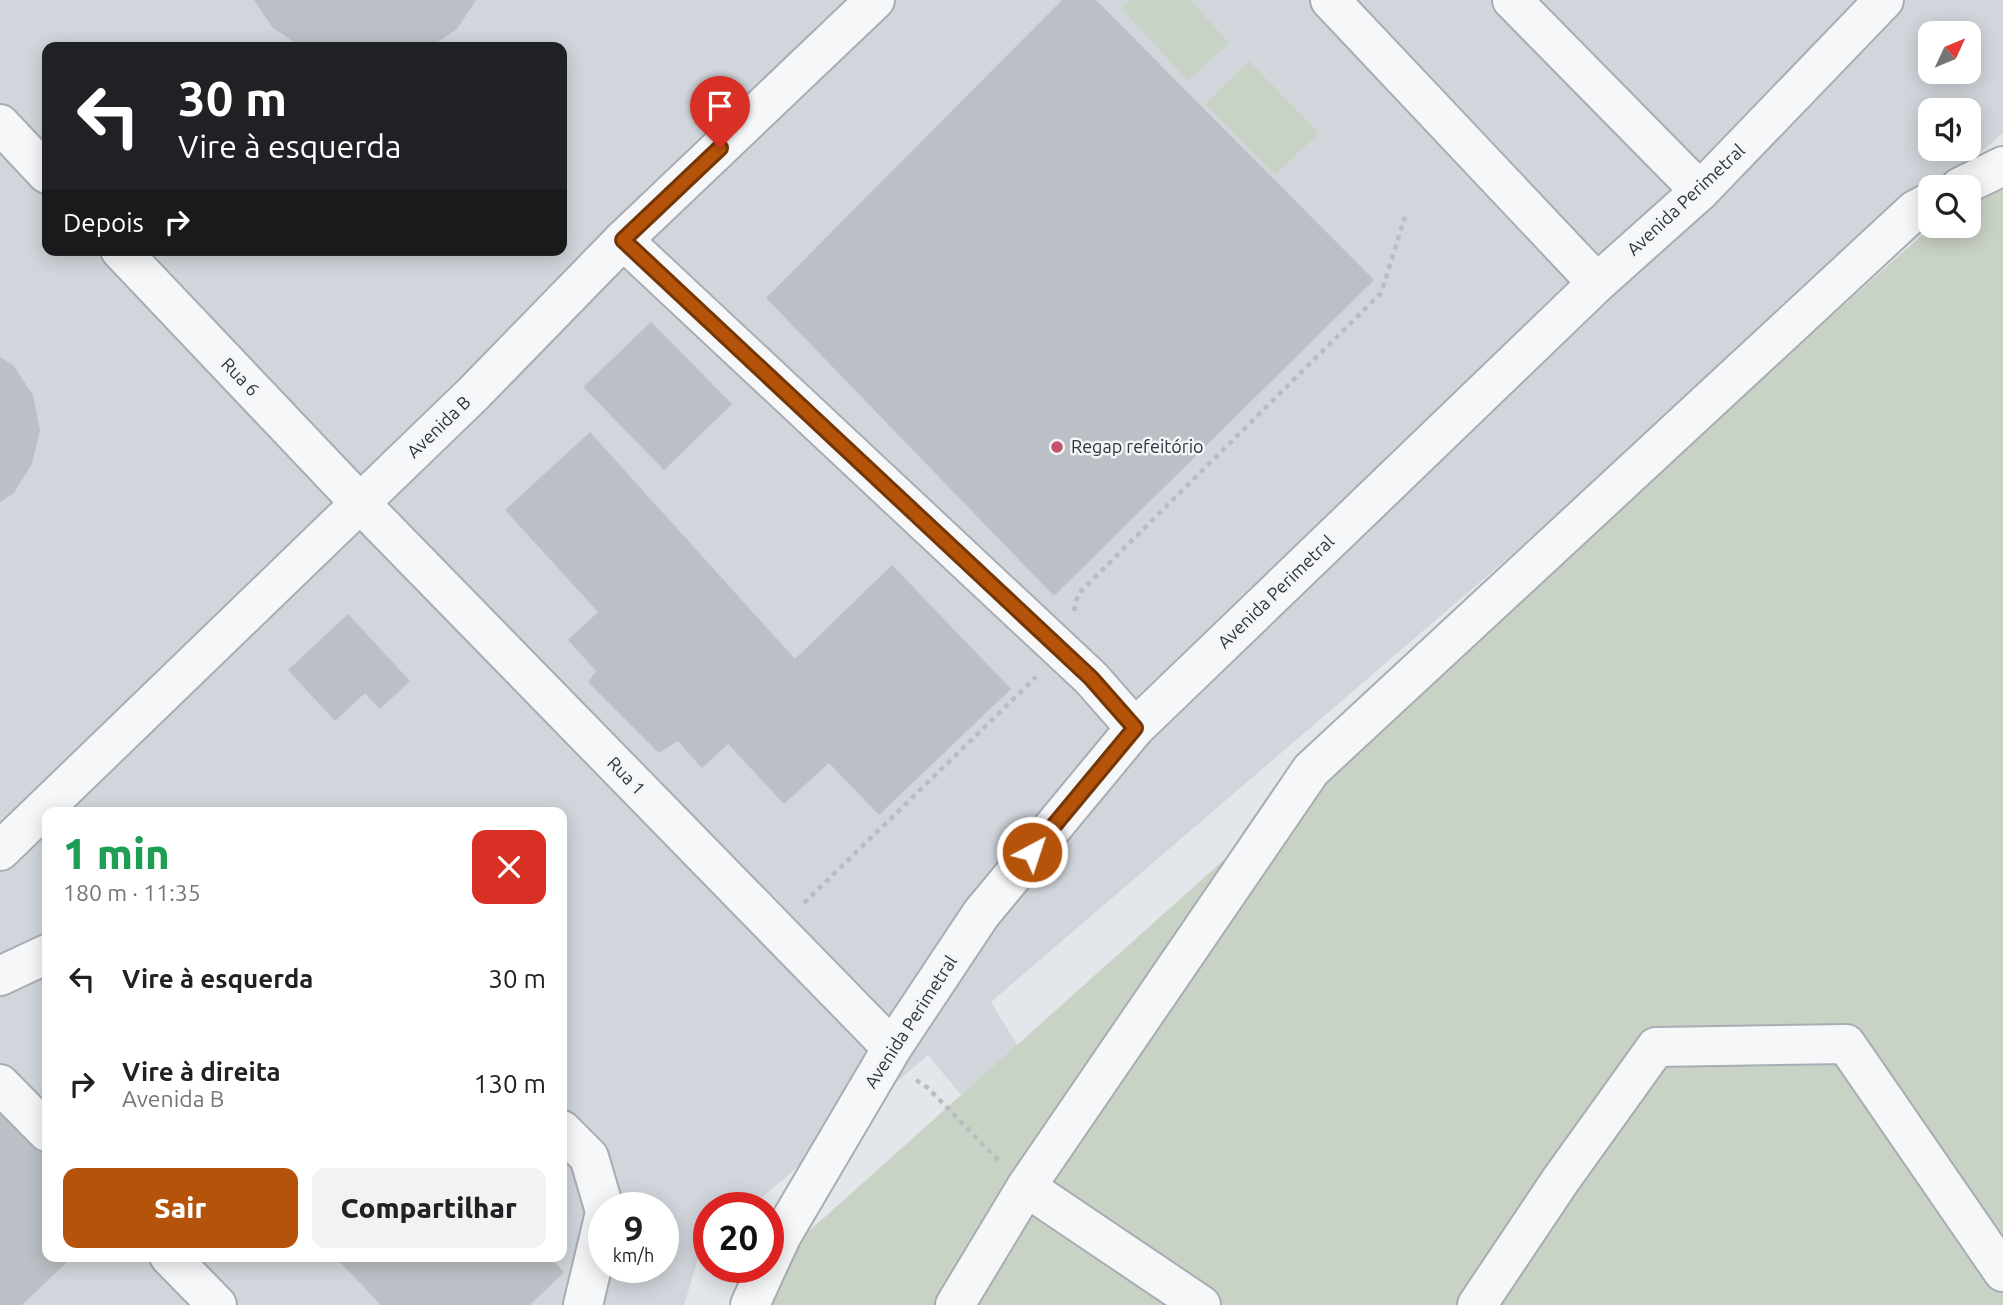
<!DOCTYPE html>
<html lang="pt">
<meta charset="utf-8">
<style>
body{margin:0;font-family:Ubuntu,sans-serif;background:#f2f2f2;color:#202124;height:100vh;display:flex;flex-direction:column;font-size:26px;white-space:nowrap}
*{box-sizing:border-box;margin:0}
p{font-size:23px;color:#757577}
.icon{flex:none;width:38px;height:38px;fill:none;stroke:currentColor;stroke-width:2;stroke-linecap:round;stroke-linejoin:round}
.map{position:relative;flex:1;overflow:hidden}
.drawer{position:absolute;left:42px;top:807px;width:525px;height:455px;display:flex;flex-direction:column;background:#fff;border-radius:14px;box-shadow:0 4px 18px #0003}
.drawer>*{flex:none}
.banner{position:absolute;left:42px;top:42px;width:525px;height:214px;border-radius:14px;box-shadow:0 4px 18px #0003;background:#202124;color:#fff;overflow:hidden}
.needle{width:46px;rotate:46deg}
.controls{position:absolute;left:1918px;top:21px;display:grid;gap:14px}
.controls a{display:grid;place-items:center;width:63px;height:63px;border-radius:14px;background:#fff;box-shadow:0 4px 18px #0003;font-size:35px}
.speed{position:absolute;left:588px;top:1192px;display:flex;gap:14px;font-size:35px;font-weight:700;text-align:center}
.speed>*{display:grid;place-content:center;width:91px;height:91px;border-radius:50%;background:#fff;box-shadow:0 4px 18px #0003;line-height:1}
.speed small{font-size:18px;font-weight:400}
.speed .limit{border:10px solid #d22;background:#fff;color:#111}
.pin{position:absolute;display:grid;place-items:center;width:60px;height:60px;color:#fff;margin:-72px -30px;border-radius:50% 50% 50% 0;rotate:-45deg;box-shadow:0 0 7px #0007}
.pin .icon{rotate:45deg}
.me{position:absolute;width:77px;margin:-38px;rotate:40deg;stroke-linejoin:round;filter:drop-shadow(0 0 5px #0008)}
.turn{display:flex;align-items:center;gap:24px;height:147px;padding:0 21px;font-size:32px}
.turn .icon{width:91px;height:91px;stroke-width:2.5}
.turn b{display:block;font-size:49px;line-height:60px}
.then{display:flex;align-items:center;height:66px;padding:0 21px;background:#0003;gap:14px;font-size:26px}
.round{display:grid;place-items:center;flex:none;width:74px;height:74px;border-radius:14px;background:#f2f2f2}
.headline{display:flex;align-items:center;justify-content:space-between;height:119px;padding:0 21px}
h1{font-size:42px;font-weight:800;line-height:52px;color:#1e9e55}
.cta{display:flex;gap:14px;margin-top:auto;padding:14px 21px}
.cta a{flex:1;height:80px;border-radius:14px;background:#b45309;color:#fff;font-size:28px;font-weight:800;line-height:80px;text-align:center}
.cta a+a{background:#f2f2f2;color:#202124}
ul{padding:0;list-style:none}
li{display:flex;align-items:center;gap:21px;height:105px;padding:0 21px}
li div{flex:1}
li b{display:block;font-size:26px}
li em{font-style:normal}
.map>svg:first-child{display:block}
.built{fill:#d1d6dc;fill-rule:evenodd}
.green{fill:#c9d3c5}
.building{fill:#bbc0c6}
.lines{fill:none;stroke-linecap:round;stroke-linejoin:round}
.minor-casing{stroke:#a8adb4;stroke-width:42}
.path{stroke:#b9bdc2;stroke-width:4.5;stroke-dasharray:5 5;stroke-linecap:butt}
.minor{stroke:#f6f7f9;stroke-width:38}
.route-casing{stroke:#753606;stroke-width:18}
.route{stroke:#b45309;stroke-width:12}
.poi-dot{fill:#c3546c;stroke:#f3f5f7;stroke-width:2.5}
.labels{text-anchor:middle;stroke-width:5;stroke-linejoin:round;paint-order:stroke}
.street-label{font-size:18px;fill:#2c3541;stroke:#f3f5f7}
.poi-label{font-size:18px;fill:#2c3541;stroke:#f3f5f7;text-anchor:start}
</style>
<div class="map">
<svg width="2003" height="1305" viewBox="0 0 2003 1305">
<rect width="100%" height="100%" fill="#e3e6ea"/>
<path class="built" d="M0 0H2003V133L991 1002 1114 1205 1065 1220 928 1055 751 1207 709 1208V1244L700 1252 684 1305H0ZM1930 33H1969V72H1930ZM47 47H562V250H47ZM1930 110H1969V149H1930ZM47 812H562V1256H47ZM604 1208H663V1267H604Z"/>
<g class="green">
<polygon points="1130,0 1190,0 1229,43 1188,81 1121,8"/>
<polygon points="1249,61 1319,133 1275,175 1205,104"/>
<polygon points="2003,162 2003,1305 757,1305 769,1267 1932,226 1969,226 1969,192"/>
</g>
<g class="building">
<polygon points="254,0 476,0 457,29 430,47 302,47 273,28"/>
<polygon points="1062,0 1096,0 1374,280 1054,596 766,298"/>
<polygon points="651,322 732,404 664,470 583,387"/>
<polygon points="0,357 13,365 33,395 40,430 32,464 13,494 0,502"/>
<polygon points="590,432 795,659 892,565 1011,689 879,815 829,763 784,804 728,744 702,768 678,741 659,753 588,682 596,671 568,640 598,612 505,510"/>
<polygon points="348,614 410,681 380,709 365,693 335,721 288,670"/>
<polygon points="0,1105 47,1156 47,1256 73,1256 22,1305 0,1305"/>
<polygon points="334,1256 549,1256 564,1272 530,1305 381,1305"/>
</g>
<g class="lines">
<g class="minor-casing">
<g id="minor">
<polyline points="1330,0 1597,283"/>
<polyline points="1512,0 1700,191"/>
<polyline points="0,124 47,174"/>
<polyline points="1960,187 2003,166"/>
<polyline points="623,240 1091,678 1135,728"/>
<polyline points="120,250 360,503 892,1048"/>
<polyline points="0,851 473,394 623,240 875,0"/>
<polyline points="0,976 47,954"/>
<polyline points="0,1084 47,1132"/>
<polyline points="562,1130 589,1157 604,1208"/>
<polyline points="1026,1187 1201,1305"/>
<polyline points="169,1256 217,1305"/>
<polyline points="768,1265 782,1235 892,1048 981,914 1135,728 1597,283 1700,191 1884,0"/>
<polyline points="583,1305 604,1217"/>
<polyline points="750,1305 767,1267"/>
<polyline points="955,1305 1026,1187 1311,770 1915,210 1930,202"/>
<polyline points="1477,1305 1560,1181 1656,1047 1846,1044 2003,1272"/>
</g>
</g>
<g class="path">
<polyline points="1074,611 1078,594 1381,293 1405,217"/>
<polyline points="804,903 1036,677"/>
<polyline points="916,1080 928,1088 1000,1162"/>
</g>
<use href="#minor" class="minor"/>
</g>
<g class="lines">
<g class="route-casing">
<polyline id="route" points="720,148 623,240 1091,678 1135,728 1032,852"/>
</g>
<use href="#route" class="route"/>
</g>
<circle class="poi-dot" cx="1057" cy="447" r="7"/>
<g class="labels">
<g class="street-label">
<text transform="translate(1686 200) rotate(-43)" y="6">Avenida Perimetral</text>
<text transform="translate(240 377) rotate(46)" y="6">Rua 6</text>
<text transform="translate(439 427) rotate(-44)" y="6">Avenida B</text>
<text transform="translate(1276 592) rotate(-44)" y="6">Avenida Perimetral</text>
<text transform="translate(626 776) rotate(46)" y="6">Rua 1</text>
<text transform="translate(911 1022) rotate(-57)" y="6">Avenida Perimetral</text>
</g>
<g class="poi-label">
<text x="1071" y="453">Regap refeitório</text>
</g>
</g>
</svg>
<div class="controls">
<a><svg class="needle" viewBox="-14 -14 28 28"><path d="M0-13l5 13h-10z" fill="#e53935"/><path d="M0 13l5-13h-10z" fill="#757577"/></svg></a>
<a><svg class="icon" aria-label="sound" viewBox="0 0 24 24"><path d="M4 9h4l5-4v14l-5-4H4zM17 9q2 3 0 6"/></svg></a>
<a><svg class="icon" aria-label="search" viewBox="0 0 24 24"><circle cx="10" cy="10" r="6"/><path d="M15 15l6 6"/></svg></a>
</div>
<div class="speed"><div>9<small>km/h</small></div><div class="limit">20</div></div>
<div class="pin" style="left:720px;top:148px;background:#d93025"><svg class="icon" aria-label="arrive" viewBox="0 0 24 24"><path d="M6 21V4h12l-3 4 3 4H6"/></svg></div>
<svg class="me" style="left:1032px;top:852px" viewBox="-20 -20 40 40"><circle r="17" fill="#b45309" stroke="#fff" stroke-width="3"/><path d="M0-11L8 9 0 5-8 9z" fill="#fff"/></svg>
<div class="banner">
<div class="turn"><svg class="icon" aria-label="left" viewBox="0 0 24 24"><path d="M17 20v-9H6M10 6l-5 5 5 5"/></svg><div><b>30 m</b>Vire à esquerda</div></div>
<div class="then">Depois<svg class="icon" aria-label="right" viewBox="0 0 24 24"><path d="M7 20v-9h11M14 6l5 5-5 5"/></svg></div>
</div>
<section class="drawer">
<div class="headline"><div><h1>1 min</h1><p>180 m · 11:35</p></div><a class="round" style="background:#d93025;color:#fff"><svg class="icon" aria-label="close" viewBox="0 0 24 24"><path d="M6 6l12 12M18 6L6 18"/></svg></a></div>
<ul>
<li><svg class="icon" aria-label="left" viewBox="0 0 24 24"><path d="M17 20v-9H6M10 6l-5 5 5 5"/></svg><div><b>Vire à esquerda</b></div><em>30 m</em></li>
<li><svg class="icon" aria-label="right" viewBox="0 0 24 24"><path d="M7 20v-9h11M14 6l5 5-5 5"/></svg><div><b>Vire à direita</b><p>Avenida B</p></div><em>130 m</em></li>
</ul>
<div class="cta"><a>Sair</a><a>Compartilhar</a></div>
</section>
</div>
